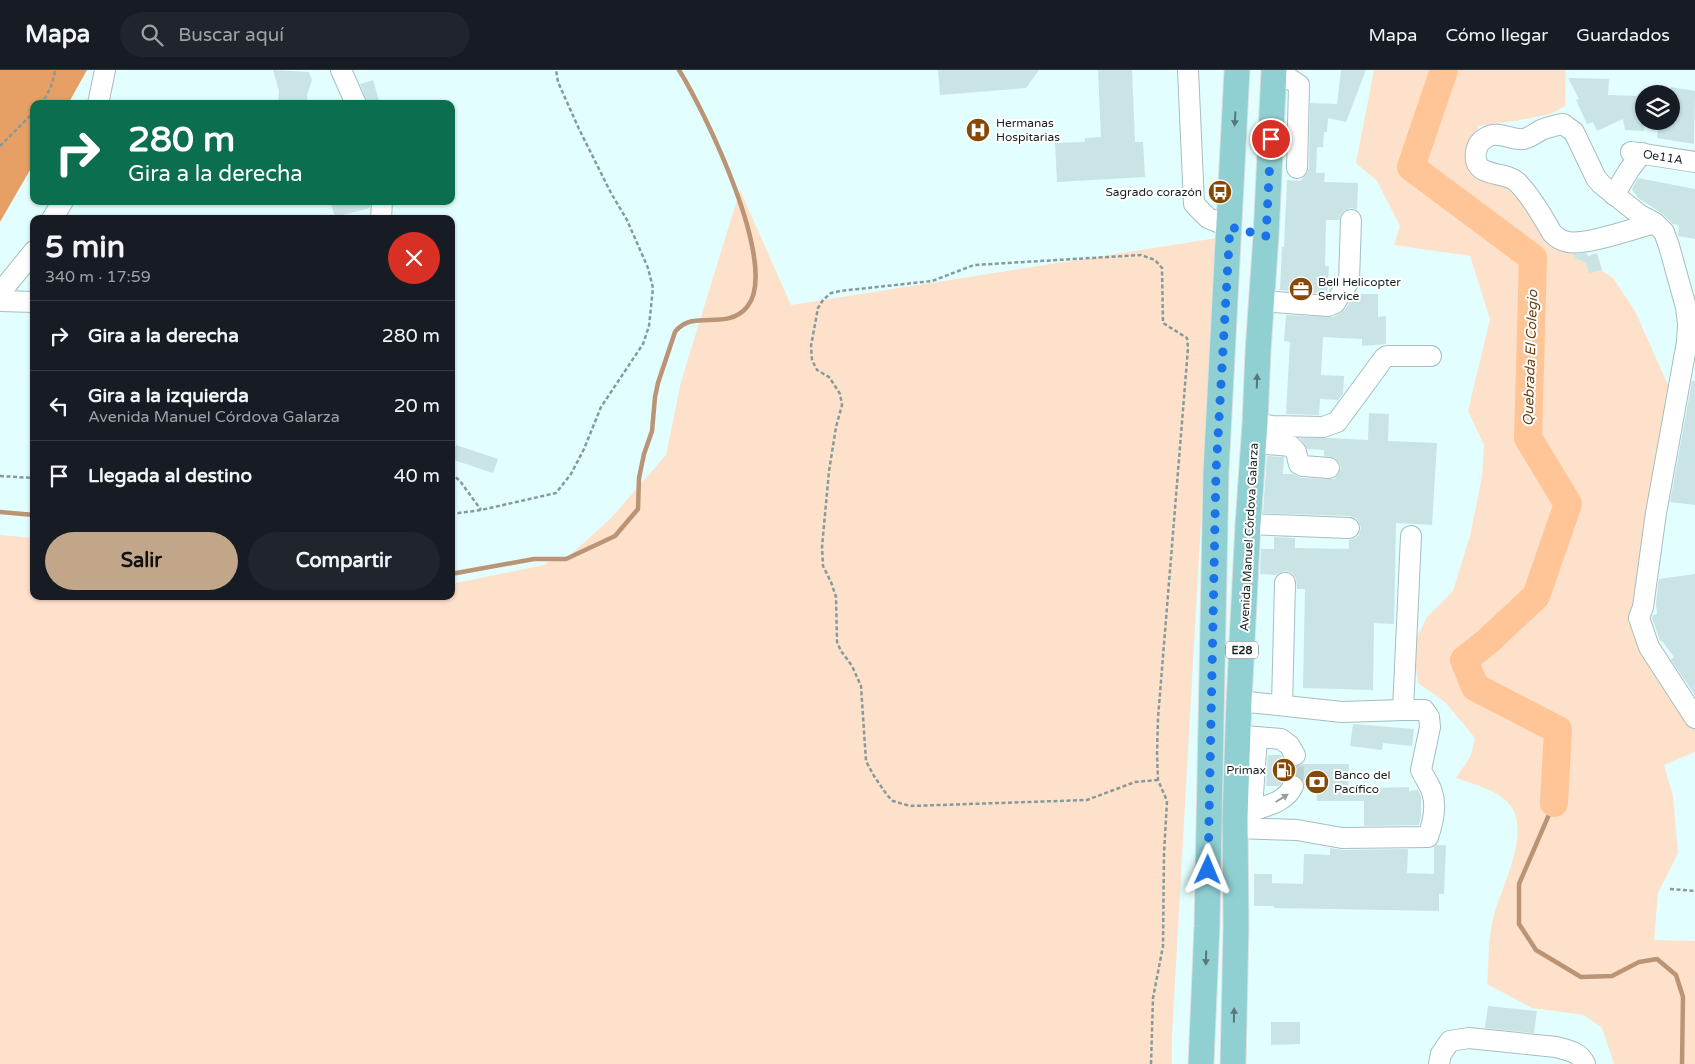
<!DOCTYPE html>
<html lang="es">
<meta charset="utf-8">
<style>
body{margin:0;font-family:"Varela Round",sans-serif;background:#20242c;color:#f1f3f6;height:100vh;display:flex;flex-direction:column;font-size:19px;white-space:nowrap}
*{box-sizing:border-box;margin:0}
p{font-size:16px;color:#9ea1a6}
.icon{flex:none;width:28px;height:28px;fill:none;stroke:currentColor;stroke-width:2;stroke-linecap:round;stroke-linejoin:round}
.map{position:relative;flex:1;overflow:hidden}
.drawer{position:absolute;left:30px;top:145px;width:425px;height:385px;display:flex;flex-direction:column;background:#171b24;border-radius:10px;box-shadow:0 1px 4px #0004}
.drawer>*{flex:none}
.top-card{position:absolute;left:30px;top:30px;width:425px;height:105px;border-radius:10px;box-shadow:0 1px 4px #0004;background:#0b6e4f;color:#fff;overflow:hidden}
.tools{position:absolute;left:1635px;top:15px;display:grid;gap:10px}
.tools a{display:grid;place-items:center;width:45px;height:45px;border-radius:50%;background:#171b24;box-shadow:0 1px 4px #0004;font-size:25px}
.pin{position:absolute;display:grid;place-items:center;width:42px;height:42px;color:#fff;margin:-21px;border:2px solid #fff;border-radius:50%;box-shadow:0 1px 5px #0007}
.me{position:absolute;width:55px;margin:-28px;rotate:1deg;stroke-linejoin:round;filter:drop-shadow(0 0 4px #0008)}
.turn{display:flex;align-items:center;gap:18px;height:105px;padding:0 15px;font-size:22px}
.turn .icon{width:65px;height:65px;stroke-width:2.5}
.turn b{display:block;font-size:35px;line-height:42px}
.round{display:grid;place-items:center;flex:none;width:52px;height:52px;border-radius:26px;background:#20242c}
.overview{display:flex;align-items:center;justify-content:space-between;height:85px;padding:0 15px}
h1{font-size:30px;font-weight:800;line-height:38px}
.button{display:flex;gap:10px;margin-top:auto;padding:10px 15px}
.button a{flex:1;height:58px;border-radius:30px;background:#c1a68a;color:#111;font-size:20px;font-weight:800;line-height:58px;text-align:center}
.button a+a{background:#20242c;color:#f1f3f6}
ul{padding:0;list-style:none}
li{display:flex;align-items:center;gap:15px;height:70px;padding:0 15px;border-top:1px solid #363941}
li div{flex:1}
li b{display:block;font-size:19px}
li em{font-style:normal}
header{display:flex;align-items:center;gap:30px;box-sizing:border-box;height:70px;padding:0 25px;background:#171b24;border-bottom:1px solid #363941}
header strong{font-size:24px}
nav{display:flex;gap:28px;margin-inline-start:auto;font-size:18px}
.search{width:350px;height:45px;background:#20242c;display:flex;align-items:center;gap:12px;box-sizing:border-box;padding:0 18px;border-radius:28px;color:#9ea1a6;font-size:19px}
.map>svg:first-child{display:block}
.green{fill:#fee1cb}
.forest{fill:#e69f64}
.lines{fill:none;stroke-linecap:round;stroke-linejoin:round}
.stream{stroke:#ba9474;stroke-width:4.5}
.river{stroke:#ffc596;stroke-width:28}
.building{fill:#cae3e4}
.minor-tunnel{stroke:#bbd2d2;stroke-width:20;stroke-dasharray:20 10;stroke-linecap:butt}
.minor-casing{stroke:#a5bebf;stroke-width:22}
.major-casing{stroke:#dfe0e0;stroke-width:27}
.path{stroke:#879a9a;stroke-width:2.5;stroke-dasharray:4 2.5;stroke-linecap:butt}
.minor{stroke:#fff;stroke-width:20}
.major{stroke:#91d0d2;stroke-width:25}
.oneway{fill:#55797a}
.oneway2{fill:#989c9c}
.route{stroke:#1a73e8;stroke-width:9;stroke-dasharray:0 16.2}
.labels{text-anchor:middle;stroke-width:4;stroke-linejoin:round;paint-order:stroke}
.shield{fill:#fff;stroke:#5e6465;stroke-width:1}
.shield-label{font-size:11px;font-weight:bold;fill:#192223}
.poi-label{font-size:12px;fill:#192223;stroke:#fff;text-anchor:start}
.street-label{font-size:12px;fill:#192223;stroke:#fff}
.water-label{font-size:14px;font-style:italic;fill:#6c3e10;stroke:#fff}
</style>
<header>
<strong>Mapa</strong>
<div class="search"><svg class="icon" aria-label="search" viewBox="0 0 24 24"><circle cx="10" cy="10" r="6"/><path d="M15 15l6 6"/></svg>Buscar aquí</div>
<nav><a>Mapa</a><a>Cómo llegar</a><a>Guardados</a></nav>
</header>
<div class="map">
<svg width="1695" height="994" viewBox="0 0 1695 994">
<rect width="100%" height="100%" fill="#e3fefe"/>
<g class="green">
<path d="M1374 0H1566L1565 36 1551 44 1515 51 1478 56 1476 78 1490 107 1513 123 1576 184 1613 208 1635 241 1668 315 1670 335 1649 551 1663 582 1695 628V682L1664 695 1673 726 1678 783 1658 823 1654 870 1695 871V994H1614L1602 958 1584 945 1532 938 1487 914C1489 894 1488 867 1493 849 1500 819 1530 767 1512 738 1501 720 1474 715 1456 708L1471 685 1475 668 1445 632 1418 613 1413 576 1427 547 1453 521 1470 466 1482 406 1484 375 1468 341 1490 249 1470 186 1394 175 1400 156 1377 111 1356 93Z"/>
<polygon points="740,120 791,235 1217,168 1172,965 1172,994 0,994 0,465 34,468 34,526 451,526 451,514 544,495 551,490 566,489 611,448 666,385 681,312"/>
</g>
<polygon class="forest" points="0,0 87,0 68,34 34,34 34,93 0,152"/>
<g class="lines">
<g class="stream">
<polyline points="0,442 34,445"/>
<path d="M451 504 534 489H566L615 466 638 439 639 408 644 384 652 361 655 327 658 313 675 262C693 238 726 262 747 237 781 197 704 40 679 0"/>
<polyline points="1554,733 1519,814 1519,854 1536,880 1581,907 1612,906 1639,892 1657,889 1676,905 1683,927 1682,994"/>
</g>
<polyline class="river" points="1444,0 1411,97 1533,188 1528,368 1568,434 1536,526 1488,571 1464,590 1475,617 1558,660 1554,733"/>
</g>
<g class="building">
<polygon points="273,0 309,2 312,10 307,25 307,34 278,34 279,21"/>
<polygon points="938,0 1039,0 1026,18 940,25"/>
<polygon points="1098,0 1132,0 1135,72 1143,72 1145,107 1057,112 1055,73 1085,72 1085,68 1101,67"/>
<polygon points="1341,0 1366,0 1346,52 1328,48 1327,62 1324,62 1323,77 1317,77 1316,103 1325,103 1324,112 1358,113 1357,140 1351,138 1345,140 1341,144 1339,150 1326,150 1325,196 1329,196 1327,224 1280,220 1282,177 1284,177 1287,110 1300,111 1307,104 1309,98 1310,33 1337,34"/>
<polygon points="1568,8 1609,9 1608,25 1644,26 1644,61 1625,60 1623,49 1597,61 1593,52 1587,54 1576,30 1579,29"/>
<polygon points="373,10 380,34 368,34 360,14"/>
<polygon points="1671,17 1695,21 1694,74 1657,68 1659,51 1671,51"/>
<polygon points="1638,108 1695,119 1695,169 1678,166 1679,155 1673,154 1663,144 1638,128 1632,119"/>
<polygon points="330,131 370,131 370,138 335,147"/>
<polygon points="1587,183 1588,186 1597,183 1602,200 1589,203 1586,193 1575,188 1574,184"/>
<polygon points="1355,224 1378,224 1378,247 1386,246 1386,274 1362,276 1362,269 1323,267 1321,305 1344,306 1343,324 1338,330 1320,329 1319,345 1286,344 1290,272 1284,271 1286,245 1333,247 1345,240"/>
<polygon points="1692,311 1695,311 1695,435 1670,432"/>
<polygon points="1369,343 1389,344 1388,371 1437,373 1432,455 1396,453 1394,554 1374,553 1373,620 1303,618 1305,519 1297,519 1296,508 1291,503 1285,501 1276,505 1260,504 1261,479 1274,479 1274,467 1295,468 1295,478 1349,479 1349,470 1355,468 1359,465 1361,458 1359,452 1356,448 1349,446 1263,443 1267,386 1284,387 1283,404 1293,404 1302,408 1334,409 1339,404 1341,398 1339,392 1335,388 1324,386 1324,380 1307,379 1300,368 1329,368 1368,370"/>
<polygon points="456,375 498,389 493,403 451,389"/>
<polygon points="1695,504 1695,625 1671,590 1674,587 1662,571 1660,571 1652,548 1653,545 1657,544 1656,533 1659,509"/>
<polygon points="1353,654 1414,659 1412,676 1383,673 1382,680 1350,676"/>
<polygon points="1268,685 1281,685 1289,695 1295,697 1303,694 1349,694 1348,719 1409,717 1409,721 1418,720 1421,727 1421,746 1419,755 1364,756 1364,731 1317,731 1317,717 1305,716 1303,710 1299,706 1294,704 1287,706 1279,716 1266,716"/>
<polygon points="1436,775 1446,775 1444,824 1439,824 1439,841 1274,838 1274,836 1254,836 1254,804 1272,804 1272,813 1303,814 1304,784 1330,785 1330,778 1342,780 1408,779 1407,803 1434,804 1434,777"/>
<polygon points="1488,936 1537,941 1534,963 1485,958"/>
<polygon points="1271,952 1300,952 1300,974 1271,975"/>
</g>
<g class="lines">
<polyline class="minor-tunnel" points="1293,716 1295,685"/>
<g class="minor-casing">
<g id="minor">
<polyline points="341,0 356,34"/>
<polyline points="1188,0 1194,134 1208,148 1230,157"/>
<polyline points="1274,10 1290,9 1299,15 1297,98"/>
<polyline points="98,34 105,0"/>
<polyline points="1631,82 1695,92"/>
<polyline points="1614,125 1629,100 1642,83"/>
<polyline points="52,149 63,131"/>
<polyline points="381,149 382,131"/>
<path d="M1655 153C1635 158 1585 176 1568 172 1561 171 1556 167 1552 163 1542 145 1531 126 1517 112 1504 100 1472 109 1476 82 1477 75 1481 70 1487 67 1498 60 1512 71 1524 69 1531 67 1536 63 1541 60 1549 57 1556 55 1563 54L1574 62 1596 108 1601 114 1640 145 1655 153 1664 162 1669 176 1686 237 1688 254 1687 272 1656 443 1643 537 1639 548 1649 577 1695 648"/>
<polyline points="0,223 34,181"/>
<polyline points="0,231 34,232"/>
<polyline points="1262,231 1328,236 1335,233 1349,211 1351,150"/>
<polyline points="1255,353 1272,356 1323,357 1337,352 1384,288 1387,286 1431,286"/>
<polyline points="1254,373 1291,376 1296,382 1299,394 1303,396 1329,398"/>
<polyline points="1248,454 1349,458"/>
<polyline points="1282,635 1285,513"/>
<polyline points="1403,640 1411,466"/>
<polyline points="1245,666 1281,669 1289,675 1295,685"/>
<polyline points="1252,739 1257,667"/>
<path d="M1241 745C1259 736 1284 736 1293 716"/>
<path d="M1235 758 1297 760 1342 768 1428 767C1433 753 1437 737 1432 722 1430 715 1424 707 1421 700L1430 657 1429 647 1424 640H1403L1342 642 1239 631"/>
<path d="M1439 994 1441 984 1450 971 1469 968 1556 977C1568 980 1580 982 1585 994"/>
</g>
</g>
<g class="major-casing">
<g id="major">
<polyline points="1201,994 1207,856 1216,402 1237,0"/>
<polyline points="1233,994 1236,857 1235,748 1239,631 1248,454 1255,353 1258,281 1266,166 1274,0"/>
</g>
</g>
<g class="path">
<path d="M40 34C49 24 53 13 55 0"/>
<polyline points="0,76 34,42"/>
<polyline points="451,403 460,411 481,440"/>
<polyline points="0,406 34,408"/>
<polyline points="451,444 481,440 556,423 571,404 584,379 601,337 643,274 649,256 653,218 648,198 627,150 611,123 579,59 558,12 556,0"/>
<polyline points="1670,819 1695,821"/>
<polyline points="1151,994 1153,928 1163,876 1164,783 1167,731 1158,710 1157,685 1158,648 1188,278 1187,268 1163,253 1162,198 1155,190 1141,185 974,195 932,211 840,221 831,223 823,230 818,238 811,276 812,290 817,300 829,307 835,316 840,324 842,335 836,357 829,401 822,477 823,496 831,512 836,527 837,572 841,581 852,596 861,616 866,691 874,706 887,725 893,731 910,736 1087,730 1135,712 1158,710"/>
</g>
<use href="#minor" class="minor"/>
<use href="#major" class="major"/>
</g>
<defs><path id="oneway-solid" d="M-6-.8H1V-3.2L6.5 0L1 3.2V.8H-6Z" transform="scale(1.25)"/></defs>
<g class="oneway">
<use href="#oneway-solid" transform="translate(1235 49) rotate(93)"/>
<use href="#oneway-solid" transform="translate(1257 311) rotate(-88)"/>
<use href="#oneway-solid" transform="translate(1206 888) rotate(92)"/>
<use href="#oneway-solid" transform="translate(1234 945) rotate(-89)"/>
</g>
<use class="oneway2" href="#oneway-solid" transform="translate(1282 728) rotate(-32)"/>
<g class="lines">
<polyline class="route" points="1208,800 1216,402 1230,157 1266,166 1271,69"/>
</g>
<defs>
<g id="hospital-disc" transform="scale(1.25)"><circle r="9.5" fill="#864905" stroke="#fff"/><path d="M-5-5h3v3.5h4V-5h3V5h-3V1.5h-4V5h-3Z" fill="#fff"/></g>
<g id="bus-disc" transform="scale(1.25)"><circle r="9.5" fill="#864905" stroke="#fff"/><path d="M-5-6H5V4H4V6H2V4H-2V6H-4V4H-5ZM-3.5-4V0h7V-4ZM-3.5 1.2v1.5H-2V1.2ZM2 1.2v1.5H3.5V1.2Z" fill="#fff"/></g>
<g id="office-disc" transform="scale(1.25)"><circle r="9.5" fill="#864905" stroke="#fff"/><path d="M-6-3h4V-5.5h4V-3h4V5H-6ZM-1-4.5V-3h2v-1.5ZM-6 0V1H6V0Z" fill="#fff"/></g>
<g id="fuel-disc" transform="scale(1.25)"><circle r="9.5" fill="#864905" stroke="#fff"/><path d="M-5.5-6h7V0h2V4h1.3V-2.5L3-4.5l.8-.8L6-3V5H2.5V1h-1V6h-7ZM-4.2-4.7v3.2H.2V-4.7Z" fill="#fff"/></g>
<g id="bank-disc" transform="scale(1.25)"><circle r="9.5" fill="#864905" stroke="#fff"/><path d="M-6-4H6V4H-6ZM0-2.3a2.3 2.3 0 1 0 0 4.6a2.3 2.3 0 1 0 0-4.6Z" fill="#fff"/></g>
</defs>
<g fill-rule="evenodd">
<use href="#hospital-disc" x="978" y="60"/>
<use href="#bus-disc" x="1220" y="122"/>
<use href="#office-disc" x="1301" y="219"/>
<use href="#fuel-disc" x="1284" y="700"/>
<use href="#bank-disc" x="1317" y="712"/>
</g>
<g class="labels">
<rect class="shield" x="1226" y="571.5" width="32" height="17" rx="4"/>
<g class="shield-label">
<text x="1242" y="584">E28</text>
</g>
<g class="poi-label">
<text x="996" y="57">Hermanas<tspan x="996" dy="14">Hospitarias</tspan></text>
<text x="1202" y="126" text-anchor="end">Sagrado corazón</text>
<text x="1318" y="216">Bell Helicopter<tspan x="1318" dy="14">Service</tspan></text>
<text x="1266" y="704" text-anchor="end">Primax</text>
<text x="1334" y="709">Banco del<tspan x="1334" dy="14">Pacífico</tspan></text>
</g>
<g class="street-label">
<text transform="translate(1663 87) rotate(9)" y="4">Oe11A</text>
<text transform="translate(1249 467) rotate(-87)" y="4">Avenida Manuel Córdova Galarza</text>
</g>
<g class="water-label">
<text transform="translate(1530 288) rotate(-88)" y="5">Quebrada El Colegio</text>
</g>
</g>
</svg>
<div class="tools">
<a><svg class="icon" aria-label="layers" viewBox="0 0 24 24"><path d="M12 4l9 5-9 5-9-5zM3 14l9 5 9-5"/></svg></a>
</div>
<div class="pin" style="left:1271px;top:69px;background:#d93025"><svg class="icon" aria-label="arrive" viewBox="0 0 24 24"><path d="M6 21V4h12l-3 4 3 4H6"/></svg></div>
<svg class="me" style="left:1208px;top:800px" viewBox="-20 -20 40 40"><path d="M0-17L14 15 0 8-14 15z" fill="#1a73e8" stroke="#fff" stroke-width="4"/></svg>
<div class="top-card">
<div class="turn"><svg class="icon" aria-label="right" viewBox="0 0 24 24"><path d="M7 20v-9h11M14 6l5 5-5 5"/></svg><div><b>280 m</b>Gira a la derecha</div></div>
</div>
<section class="drawer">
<div class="overview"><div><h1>5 min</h1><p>340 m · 17:59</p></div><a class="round" style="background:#d93025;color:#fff"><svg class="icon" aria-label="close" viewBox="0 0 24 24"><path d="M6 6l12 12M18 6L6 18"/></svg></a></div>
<ul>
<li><svg class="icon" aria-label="right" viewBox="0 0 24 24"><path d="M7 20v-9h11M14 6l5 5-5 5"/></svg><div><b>Gira a la derecha</b></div><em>280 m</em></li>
<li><svg class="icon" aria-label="left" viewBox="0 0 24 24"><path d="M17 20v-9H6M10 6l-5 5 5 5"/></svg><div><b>Gira a la izquierda</b><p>Avenida Manuel Córdova Galarza</p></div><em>20 m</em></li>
<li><svg class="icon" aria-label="arrive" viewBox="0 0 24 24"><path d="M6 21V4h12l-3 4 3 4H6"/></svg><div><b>Llegada al destino</b></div><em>40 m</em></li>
</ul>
<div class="button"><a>Salir</a><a>Compartir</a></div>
</section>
</div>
